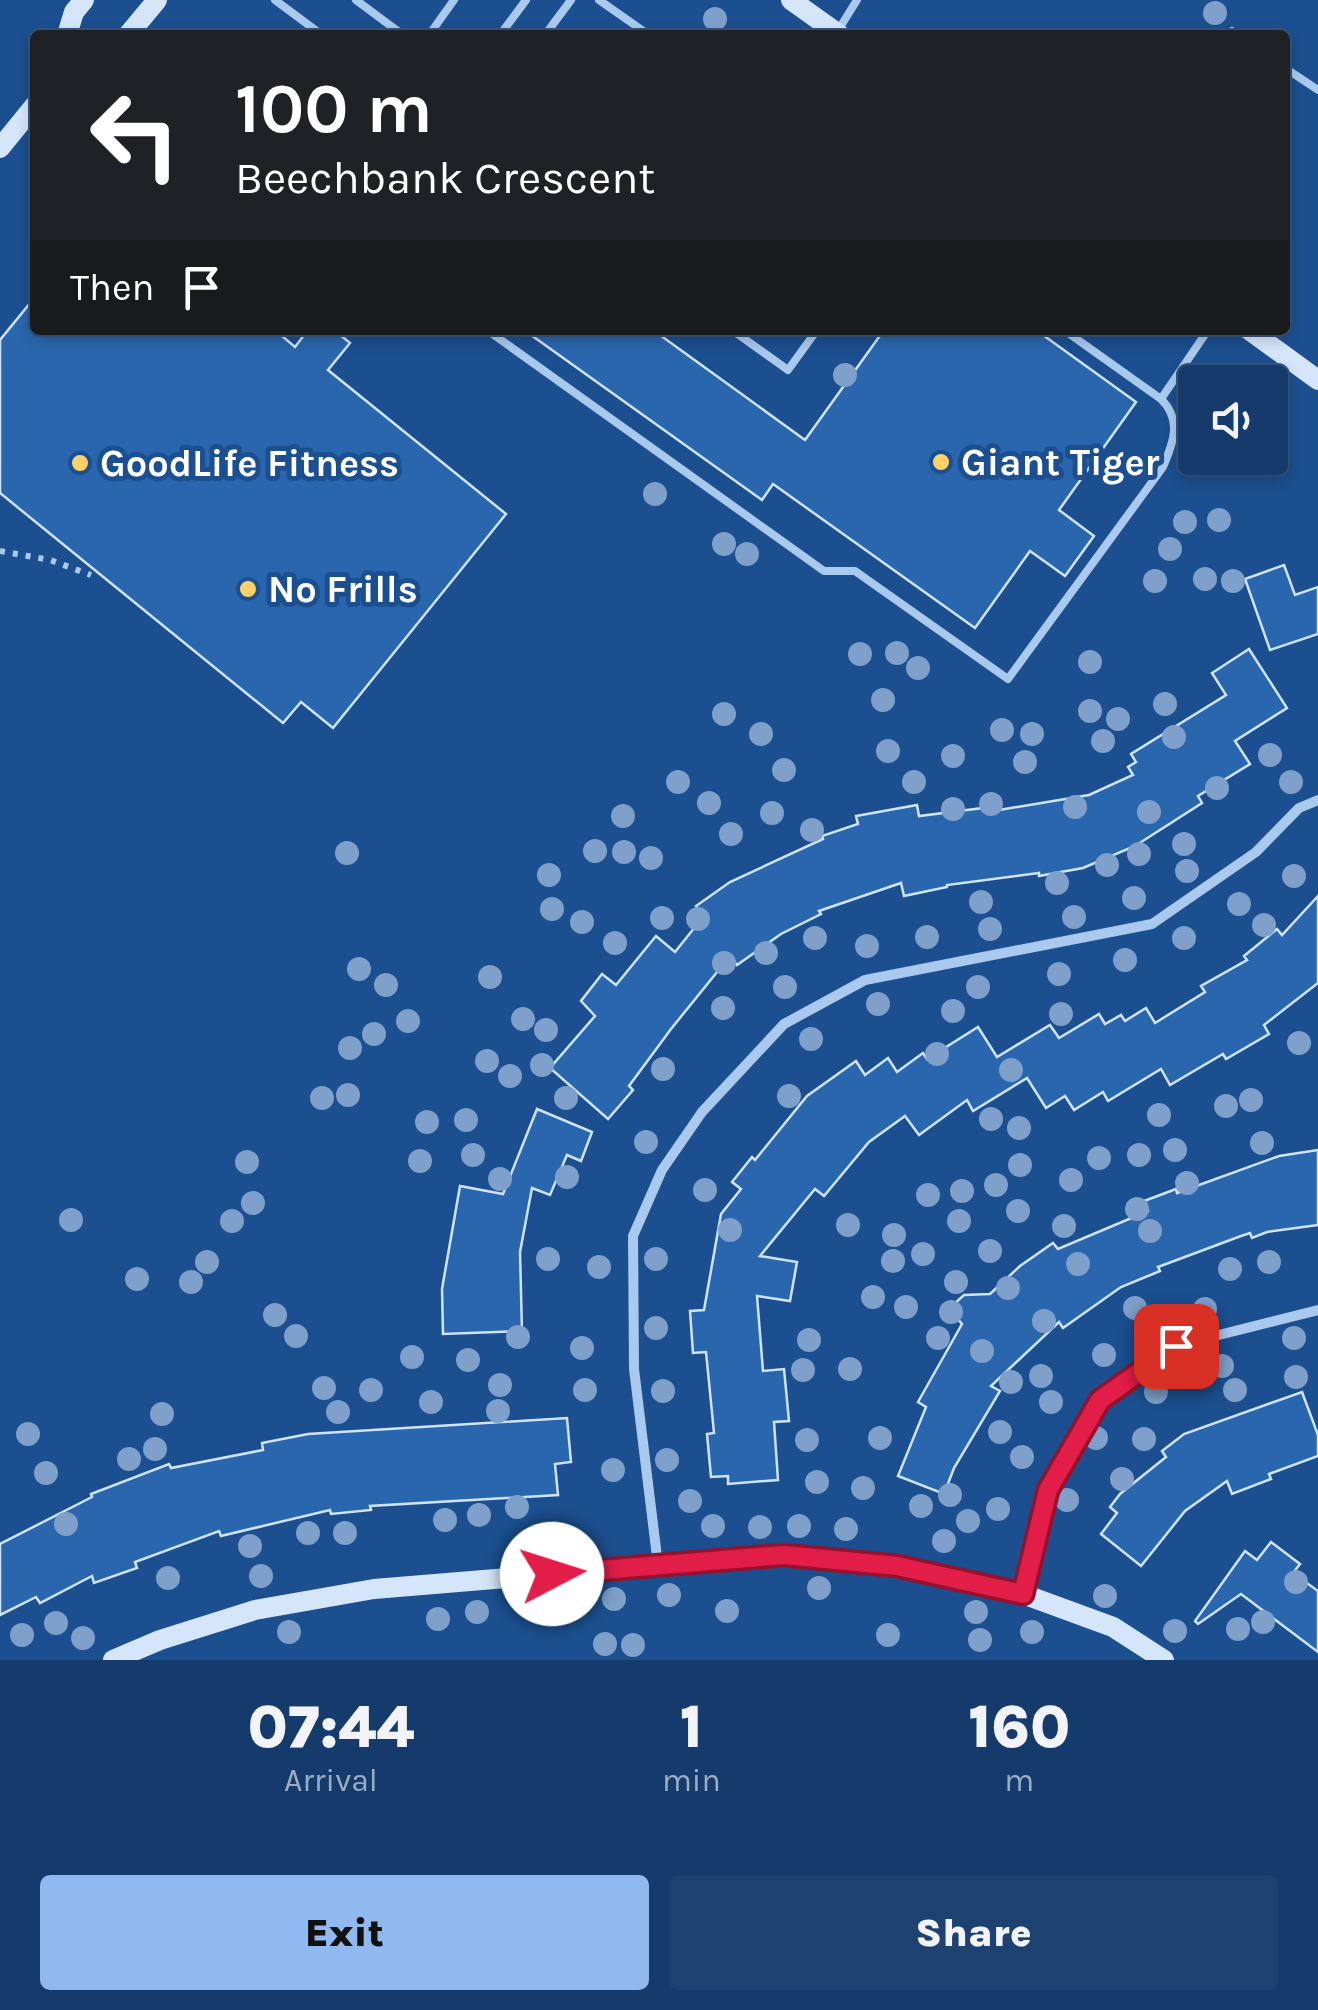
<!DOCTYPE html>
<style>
body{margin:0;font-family:Karla,sans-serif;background:#1d4271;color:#f1f3f6;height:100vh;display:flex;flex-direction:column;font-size:38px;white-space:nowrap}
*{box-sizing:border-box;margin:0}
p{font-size:32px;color:#9dadc1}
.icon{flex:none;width:55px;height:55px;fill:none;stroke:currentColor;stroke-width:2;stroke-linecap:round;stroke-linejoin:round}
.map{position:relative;height:1660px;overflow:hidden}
.drawer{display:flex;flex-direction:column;background:#143b6b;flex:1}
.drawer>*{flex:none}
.guide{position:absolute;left:30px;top:30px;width:1260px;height:305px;border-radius:10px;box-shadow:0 5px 15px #0003,0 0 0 2px #33557e;background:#202124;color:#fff;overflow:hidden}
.controls{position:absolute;left:1178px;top:365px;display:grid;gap:20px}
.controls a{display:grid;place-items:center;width:110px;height:110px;border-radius:10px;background:#143b6b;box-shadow:0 5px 15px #0003,0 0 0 2px #33557e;font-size:50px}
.pin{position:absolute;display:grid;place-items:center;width:85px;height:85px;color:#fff;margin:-42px;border-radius:20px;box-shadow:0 5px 15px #0006}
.me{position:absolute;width:110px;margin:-55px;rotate:85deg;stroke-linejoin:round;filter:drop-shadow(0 0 8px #0008)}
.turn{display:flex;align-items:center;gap:35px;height:210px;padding:0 40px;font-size:45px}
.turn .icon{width:130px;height:130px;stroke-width:2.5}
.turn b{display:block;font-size:70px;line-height:85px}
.then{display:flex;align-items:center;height:95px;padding:0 40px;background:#0003;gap:20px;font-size:38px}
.eta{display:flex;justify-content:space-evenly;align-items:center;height:170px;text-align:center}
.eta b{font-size:60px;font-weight:800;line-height:70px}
.cta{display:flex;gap:20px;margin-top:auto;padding:20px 40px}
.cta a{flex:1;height:115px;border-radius:10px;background:#90b9f0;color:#111;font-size:40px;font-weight:800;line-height:115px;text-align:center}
.cta a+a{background:#1d4271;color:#f1f3f6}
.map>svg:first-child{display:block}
.building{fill:#2a66ad;stroke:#cfe3fa;stroke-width:2.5}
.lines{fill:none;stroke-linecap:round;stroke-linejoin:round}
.path{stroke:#a9c9ee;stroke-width:6;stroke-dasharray:5 8;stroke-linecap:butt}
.lane{stroke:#a9c9ee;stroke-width:8}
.street{stroke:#a9c9ee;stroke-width:10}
.secondary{stroke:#d6e6fa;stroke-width:20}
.tree{fill:#7ea0ca}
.route-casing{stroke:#92132f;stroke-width:25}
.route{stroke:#e11d48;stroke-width:18}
.poi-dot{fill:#ffd166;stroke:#1b4f8f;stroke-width:4}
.labels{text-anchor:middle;stroke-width:10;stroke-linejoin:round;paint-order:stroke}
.poi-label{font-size:38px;font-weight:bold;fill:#fff;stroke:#1b4f8f;text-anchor:start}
</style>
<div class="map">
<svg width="1318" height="1660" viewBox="0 0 1318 1660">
<rect width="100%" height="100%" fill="#1b4f8f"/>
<g class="building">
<polygon points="35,297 35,330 275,330 295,347 308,330 334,330 350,343 328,370 506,514 333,728 301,702 283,723 0,493 0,340"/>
<polygon points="524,330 653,330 805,440 884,330 1036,330 1136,402 1059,510 1094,536 1065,576 1030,551 975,628 773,484 762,500"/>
<polygon points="1284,565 1295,595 1318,587 1318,634 1270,650 1245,579"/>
<polygon points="1249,649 1287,708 1235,741 1250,764 1198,796 1202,803 1135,846 1083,868 1039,876 1039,873 947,885 947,887 904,896 901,883 819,911 821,914 781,934 737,965 730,956 671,1029 629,1086 633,1090 608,1119 550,1068 595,1016 581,1001 602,974 616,985 656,936 675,952 703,917 696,906 730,882 823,839 822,836 858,824 856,816 917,805 919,816 999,806 999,810 1089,795 1133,775 1128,767 1136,762 1131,754 1226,695 1212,673"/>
<polygon points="1318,896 1318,983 1264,1025 1269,1034 1226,1059 1223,1054 1170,1085 1161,1069 1108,1101 1103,1092 1074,1110 1065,1096 1046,1108 1027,1078 973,1111 967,1100 919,1135 905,1116 869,1142 824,1196 815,1189 760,1256 797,1262 790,1301 757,1296 763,1371 784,1369 789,1421 774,1422 778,1480 728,1484 728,1476 711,1477 707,1434 714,1433 706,1352 693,1353 690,1311 704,1310 721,1214 741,1189 732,1182 752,1157 755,1160 807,1096 856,1061 865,1075 888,1058 897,1072 923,1053 927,1059 978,1027 997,1057 1050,1025 1059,1038 1099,1014 1105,1024 1121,1015 1125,1021 1146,1008 1155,1023 1205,992 1201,986 1247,960 1244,956 1277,929 1282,935"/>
<polygon points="537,1109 592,1132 581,1161 567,1155 550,1195 532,1188 520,1252 522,1331 443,1334 442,1289 460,1186 503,1194"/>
<polygon points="1318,1150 1318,1225 1267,1232 1252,1238 1250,1233 1241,1236 1158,1267 1160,1271 1121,1287 1063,1328 1059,1322 991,1386 1000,1391 954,1468 944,1494 898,1476 926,1407 918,1402 962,1324 953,1314 954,1304 964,1295 990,1294 1020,1266 1053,1243 1058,1249 1148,1211 1144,1201 1176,1189 1177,1193 1279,1156"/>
<polygon points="1302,1392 1318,1435 1318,1456 1269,1474 1271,1479 1232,1494 1227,1481 1185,1511 1141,1566 1101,1534 1117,1513 1110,1507 1120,1494 1166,1457 1162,1451 1184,1434"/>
<polygon points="567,1418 571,1462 555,1464 558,1495 370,1506 371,1510 331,1514 330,1510 221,1536 219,1531 135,1562 137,1568 94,1583 92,1576 40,1603 36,1597 0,1615 0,1544 92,1497 91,1494 169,1464 171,1468 263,1450 262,1443 308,1434"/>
<polygon points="1271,1542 1300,1564 1293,1573 1318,1591 1318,1652 1241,1594 1198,1624 1195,1621 1245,1551 1257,1560"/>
</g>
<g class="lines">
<polyline class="path" points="0,551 50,560 91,575"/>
<g class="lane">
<polyline points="275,0 322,35"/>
<polyline points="356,0 403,35"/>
<polyline points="599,0 649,35"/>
<polyline points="839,29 857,0"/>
<polyline points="1232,31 1238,35"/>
<polyline points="429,35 454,0"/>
<polyline points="500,35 526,0"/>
<polyline points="545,35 571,0"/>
<polyline points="1285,68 1318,90"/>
<path d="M487 330 824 571H855L1008 679 1163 467C1174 441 1182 420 1161 399L1208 330"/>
<polyline points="732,330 788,370 817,330"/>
<polyline points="1064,330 1161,399"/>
</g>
<g class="street">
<polyline points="658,1565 634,1369 633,1236 662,1170 702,1112 784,1024 865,980 1152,924 1256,852 1299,808 1318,800"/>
<polyline points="1023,1593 1048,1490 1100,1400 1175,1346 1318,1310"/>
</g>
<g class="secondary">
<polyline points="791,0 840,35"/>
<polyline points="67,35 74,12 84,0"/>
<polyline points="128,35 157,0"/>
<polyline points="0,148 35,105"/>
<polyline points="1249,330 1318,380"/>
<polyline points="113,1660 160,1640 255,1610 374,1589 785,1555 897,1566 1023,1594 1113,1627 1164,1660"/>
</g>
</g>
<g class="tree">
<circle cx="1215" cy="13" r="12"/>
<circle cx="715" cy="19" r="12"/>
<circle cx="845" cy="375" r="12"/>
<circle cx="655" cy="494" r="12"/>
<circle cx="1219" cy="520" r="12"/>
<circle cx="1185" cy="522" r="12"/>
<circle cx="724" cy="544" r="12"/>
<circle cx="1170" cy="549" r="12"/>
<circle cx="747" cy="554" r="12"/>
<circle cx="1205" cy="579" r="12"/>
<circle cx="1155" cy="581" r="12"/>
<circle cx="1233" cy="581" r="12"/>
<circle cx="897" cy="653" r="12"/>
<circle cx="860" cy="654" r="12"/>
<circle cx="1090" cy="662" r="12"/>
<circle cx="918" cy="668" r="12"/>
<circle cx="883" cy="700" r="12"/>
<circle cx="1165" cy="704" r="12"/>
<circle cx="1090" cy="711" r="12"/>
<circle cx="724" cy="714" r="12"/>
<circle cx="1118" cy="719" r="12"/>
<circle cx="1002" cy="730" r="12"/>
<circle cx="761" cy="734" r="12"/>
<circle cx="1032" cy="734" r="12"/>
<circle cx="1174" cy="737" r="12"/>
<circle cx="1103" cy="741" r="12"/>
<circle cx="888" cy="751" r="12"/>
<circle cx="1270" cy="755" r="12"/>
<circle cx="953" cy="756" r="12"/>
<circle cx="1025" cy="762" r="12"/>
<circle cx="784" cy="770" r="12"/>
<circle cx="678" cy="782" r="12"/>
<circle cx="914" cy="782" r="12"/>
<circle cx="1291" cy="782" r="12"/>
<circle cx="1217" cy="788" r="12"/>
<circle cx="709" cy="803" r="12"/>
<circle cx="991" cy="804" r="12"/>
<circle cx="1075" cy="807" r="12"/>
<circle cx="953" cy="809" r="12"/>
<circle cx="1149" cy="812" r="12"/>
<circle cx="772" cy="813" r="12"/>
<circle cx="623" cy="816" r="12"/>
<circle cx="812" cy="830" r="12"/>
<circle cx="731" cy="834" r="12"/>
<circle cx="1184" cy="844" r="12"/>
<circle cx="595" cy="851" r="12"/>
<circle cx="624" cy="852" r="12"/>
<circle cx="347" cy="853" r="12"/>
<circle cx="1139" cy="854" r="12"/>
<circle cx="651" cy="858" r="12"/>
<circle cx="1107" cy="865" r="12"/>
<circle cx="1187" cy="871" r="12"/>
<circle cx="549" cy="875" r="12"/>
<circle cx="1294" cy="876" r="12"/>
<circle cx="1057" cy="883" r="12"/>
<circle cx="1134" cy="898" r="12"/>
<circle cx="981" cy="902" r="12"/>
<circle cx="1239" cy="904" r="12"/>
<circle cx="552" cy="909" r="12"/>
<circle cx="1074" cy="917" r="12"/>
<circle cx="662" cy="918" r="12"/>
<circle cx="698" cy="919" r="12"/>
<circle cx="582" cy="922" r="12"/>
<circle cx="1264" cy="925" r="12"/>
<circle cx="990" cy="929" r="12"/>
<circle cx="927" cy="937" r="12"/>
<circle cx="815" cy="938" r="12"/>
<circle cx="1184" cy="938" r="12"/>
<circle cx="615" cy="943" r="12"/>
<circle cx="867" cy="946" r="12"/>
<circle cx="766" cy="953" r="12"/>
<circle cx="1125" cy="960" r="12"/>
<circle cx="724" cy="963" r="12"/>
<circle cx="359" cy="969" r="12"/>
<circle cx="1059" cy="974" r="12"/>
<circle cx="490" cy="977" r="12"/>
<circle cx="386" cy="985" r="12"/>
<circle cx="785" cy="987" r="12"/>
<circle cx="978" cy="987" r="12"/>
<circle cx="878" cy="1004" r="12"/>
<circle cx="723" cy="1008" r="12"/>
<circle cx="953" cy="1011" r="12"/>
<circle cx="1061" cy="1014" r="12"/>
<circle cx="523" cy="1019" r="12"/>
<circle cx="408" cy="1021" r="12"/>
<circle cx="546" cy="1030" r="12"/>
<circle cx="374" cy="1034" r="12"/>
<circle cx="811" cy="1039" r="12"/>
<circle cx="1299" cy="1043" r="12"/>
<circle cx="350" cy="1048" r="12"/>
<circle cx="937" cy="1054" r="12"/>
<circle cx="487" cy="1061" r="12"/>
<circle cx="542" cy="1065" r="12"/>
<circle cx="663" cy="1069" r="12"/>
<circle cx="1011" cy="1070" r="12"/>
<circle cx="510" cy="1076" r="12"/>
<circle cx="348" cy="1095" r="12"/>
<circle cx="789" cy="1096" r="12"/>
<circle cx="322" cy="1098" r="12"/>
<circle cx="566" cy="1098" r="12"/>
<circle cx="1251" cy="1100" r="12"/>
<circle cx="1226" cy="1106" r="12"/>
<circle cx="1159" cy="1115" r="12"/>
<circle cx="991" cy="1119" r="12"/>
<circle cx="466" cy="1120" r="12"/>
<circle cx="427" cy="1122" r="12"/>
<circle cx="1019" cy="1128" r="12"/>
<circle cx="646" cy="1142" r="12"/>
<circle cx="1262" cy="1143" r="12"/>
<circle cx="1175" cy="1150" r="12"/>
<circle cx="473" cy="1155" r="12"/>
<circle cx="1139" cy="1155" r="12"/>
<circle cx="1099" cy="1158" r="12"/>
<circle cx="420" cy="1161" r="12"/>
<circle cx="247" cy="1162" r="12"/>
<circle cx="1020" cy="1165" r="12"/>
<circle cx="567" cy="1177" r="12"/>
<circle cx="500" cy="1179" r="12"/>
<circle cx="1071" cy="1180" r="12"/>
<circle cx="1187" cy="1183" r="12"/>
<circle cx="996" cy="1185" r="12"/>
<circle cx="705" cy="1190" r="12"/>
<circle cx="962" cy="1191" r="12"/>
<circle cx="928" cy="1195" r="12"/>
<circle cx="253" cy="1203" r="12"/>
<circle cx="1137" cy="1209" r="12"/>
<circle cx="1018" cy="1211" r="12"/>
<circle cx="71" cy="1220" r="12"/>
<circle cx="232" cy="1221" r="12"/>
<circle cx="959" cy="1221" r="12"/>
<circle cx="848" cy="1225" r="12"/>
<circle cx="1064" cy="1226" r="12"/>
<circle cx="730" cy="1230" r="12"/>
<circle cx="1150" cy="1231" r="12"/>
<circle cx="894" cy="1235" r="12"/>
<circle cx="990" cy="1251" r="12"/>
<circle cx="923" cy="1254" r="12"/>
<circle cx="548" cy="1259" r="12"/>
<circle cx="656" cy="1259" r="12"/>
<circle cx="893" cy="1261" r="12"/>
<circle cx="207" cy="1262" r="12"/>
<circle cx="1269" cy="1262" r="12"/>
<circle cx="1078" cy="1264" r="12"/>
<circle cx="599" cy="1267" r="12"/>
<circle cx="1230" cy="1269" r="12"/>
<circle cx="137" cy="1279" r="12"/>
<circle cx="191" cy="1282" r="12"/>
<circle cx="956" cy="1282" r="12"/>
<circle cx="1008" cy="1288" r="12"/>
<circle cx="873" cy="1297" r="12"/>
<circle cx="906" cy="1307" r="12"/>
<circle cx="1135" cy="1308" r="12"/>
<circle cx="1205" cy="1309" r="12"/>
<circle cx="951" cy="1312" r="12"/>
<circle cx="275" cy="1315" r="12"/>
<circle cx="1044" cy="1321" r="12"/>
<circle cx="656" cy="1328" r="12"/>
<circle cx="296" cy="1336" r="12"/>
<circle cx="518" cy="1337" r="12"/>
<circle cx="938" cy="1338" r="12"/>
<circle cx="1294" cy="1338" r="12"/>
<circle cx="809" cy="1340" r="12"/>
<circle cx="582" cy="1348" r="12"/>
<circle cx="982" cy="1351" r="12"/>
<circle cx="1104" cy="1355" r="12"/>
<circle cx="412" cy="1357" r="12"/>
<circle cx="468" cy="1360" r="12"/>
<circle cx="1222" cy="1366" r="12"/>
<circle cx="850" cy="1369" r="12"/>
<circle cx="803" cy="1370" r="12"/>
<circle cx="1041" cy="1376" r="12"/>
<circle cx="1296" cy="1377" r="12"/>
<circle cx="1011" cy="1382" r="12"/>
<circle cx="500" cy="1385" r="12"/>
<circle cx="324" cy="1388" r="12"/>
<circle cx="371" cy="1390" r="12"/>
<circle cx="585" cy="1390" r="12"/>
<circle cx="1235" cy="1390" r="12"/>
<circle cx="663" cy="1391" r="12"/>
<circle cx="1156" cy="1392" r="12"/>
<circle cx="431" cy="1402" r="12"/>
<circle cx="1051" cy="1402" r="12"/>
<circle cx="498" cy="1411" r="12"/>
<circle cx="338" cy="1412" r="12"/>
<circle cx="162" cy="1414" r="12"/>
<circle cx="1000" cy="1432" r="12"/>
<circle cx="28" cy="1434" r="12"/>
<circle cx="880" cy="1438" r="12"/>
<circle cx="1096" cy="1438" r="12"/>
<circle cx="1144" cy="1439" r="12"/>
<circle cx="807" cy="1440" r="12"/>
<circle cx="155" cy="1449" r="12"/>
<circle cx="1022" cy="1457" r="12"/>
<circle cx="129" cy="1459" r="12"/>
<circle cx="667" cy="1460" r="12"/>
<circle cx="613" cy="1470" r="12"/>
<circle cx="46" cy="1473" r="12"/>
<circle cx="1122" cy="1479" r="12"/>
<circle cx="817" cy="1482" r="12"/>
<circle cx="863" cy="1488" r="12"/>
<circle cx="950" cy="1495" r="12"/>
<circle cx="1067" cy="1500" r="12"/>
<circle cx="690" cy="1501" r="12"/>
<circle cx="921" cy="1506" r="12"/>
<circle cx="517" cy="1507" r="12"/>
<circle cx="998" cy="1509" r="12"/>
<circle cx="479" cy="1515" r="12"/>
<circle cx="445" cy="1520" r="12"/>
<circle cx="968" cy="1521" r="12"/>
<circle cx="66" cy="1524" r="12"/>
<circle cx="713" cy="1526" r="12"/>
<circle cx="799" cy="1526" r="12"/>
<circle cx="760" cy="1527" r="12"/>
<circle cx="846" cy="1529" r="12"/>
<circle cx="308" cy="1533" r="12"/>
<circle cx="345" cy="1533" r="12"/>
<circle cx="944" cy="1541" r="12"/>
<circle cx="250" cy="1546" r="12"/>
<circle cx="533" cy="1546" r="12"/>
<circle cx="261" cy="1576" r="12"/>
<circle cx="168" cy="1578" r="12"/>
<circle cx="1296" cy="1582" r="12"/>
<circle cx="819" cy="1588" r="12"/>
<circle cx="669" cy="1595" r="12"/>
<circle cx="1105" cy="1596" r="12"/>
<circle cx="614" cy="1599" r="12"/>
<circle cx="546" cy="1604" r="12"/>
<circle cx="727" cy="1611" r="12"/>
<circle cx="477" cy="1612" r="12"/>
<circle cx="976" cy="1612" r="12"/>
<circle cx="438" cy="1619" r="12"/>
<circle cx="1263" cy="1622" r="12"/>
<circle cx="56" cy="1623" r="12"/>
<circle cx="1238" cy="1629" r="12"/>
<circle cx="1175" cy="1631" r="12"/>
<circle cx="289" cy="1632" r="12"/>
<circle cx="1032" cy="1632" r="12"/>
<circle cx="22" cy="1635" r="12"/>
<circle cx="888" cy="1635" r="12"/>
<circle cx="83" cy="1638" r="12"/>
<circle cx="980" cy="1640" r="12"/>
<circle cx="605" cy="1644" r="12"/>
<circle cx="633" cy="1645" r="12"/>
</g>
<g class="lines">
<g class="route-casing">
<polyline id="route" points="552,1574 784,1555 897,1566 1023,1594 1048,1490 1100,1400 1176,1346"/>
</g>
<use href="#route" class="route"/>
</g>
<g class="poi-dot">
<circle cx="941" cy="462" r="10"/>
<circle cx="80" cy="463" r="10"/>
<circle cx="248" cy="589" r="10"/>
</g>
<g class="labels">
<g class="poi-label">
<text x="961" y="475">Giant Tiger</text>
<text x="100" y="476">GoodLife Fitness</text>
<text x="268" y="602">No Frills</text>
</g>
</g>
</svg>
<div class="controls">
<a><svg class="icon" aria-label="sound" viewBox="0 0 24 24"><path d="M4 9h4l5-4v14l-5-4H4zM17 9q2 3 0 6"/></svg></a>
</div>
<div class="pin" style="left:1176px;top:1346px;background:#d93025"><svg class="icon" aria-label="arrive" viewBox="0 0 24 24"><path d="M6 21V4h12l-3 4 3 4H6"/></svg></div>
<svg class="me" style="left:552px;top:1574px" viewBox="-20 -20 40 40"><circle r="19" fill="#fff"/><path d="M0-13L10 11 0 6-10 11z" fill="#e11d48"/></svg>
<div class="guide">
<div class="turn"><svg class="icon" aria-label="left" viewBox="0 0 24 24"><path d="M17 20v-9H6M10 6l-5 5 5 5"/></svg><div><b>100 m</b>Beechbank Crescent</div></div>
<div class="then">Then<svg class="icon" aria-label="arrive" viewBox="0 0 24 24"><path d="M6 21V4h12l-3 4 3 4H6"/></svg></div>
</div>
</div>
<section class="drawer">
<div class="eta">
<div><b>07:44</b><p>Arrival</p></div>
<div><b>1</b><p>min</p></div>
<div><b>160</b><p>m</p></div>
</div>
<div class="cta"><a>Exit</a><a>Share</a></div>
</section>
